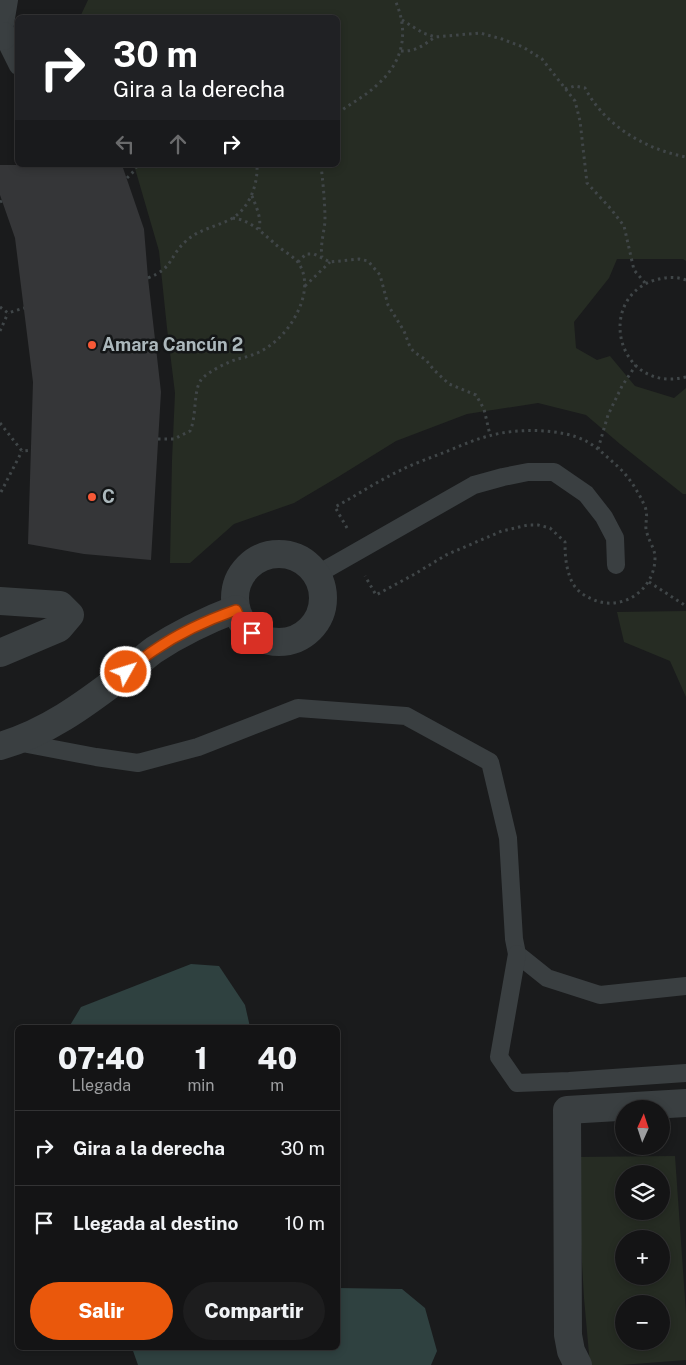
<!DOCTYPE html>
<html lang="es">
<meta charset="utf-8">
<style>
body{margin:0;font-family:"Public Sans",sans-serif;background:#1d1d1e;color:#f1f3f6;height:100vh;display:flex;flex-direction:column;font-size:19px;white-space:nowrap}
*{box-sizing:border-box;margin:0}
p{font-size:16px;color:#9d9ea0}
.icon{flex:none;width:28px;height:28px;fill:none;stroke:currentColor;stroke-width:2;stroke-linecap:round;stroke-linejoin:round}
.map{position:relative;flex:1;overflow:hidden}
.details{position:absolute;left:15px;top:1025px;width:325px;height:325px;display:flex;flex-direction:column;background:#141415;border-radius:8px;box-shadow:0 2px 8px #0003,0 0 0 1px #333334}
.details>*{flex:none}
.top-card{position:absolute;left:15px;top:15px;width:325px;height:152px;border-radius:8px;box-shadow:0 2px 8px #0003,0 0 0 1px #333334;background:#202124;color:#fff;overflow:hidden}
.needle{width:32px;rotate:3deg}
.tools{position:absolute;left:615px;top:1100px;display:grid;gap:10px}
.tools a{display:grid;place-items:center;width:55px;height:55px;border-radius:50%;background:#141415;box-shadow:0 2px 8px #0003,0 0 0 1px #333334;font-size:25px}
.pin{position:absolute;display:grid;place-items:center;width:42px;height:42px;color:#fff;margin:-21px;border-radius:10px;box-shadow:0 2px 8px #0006}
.me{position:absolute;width:55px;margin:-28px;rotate:51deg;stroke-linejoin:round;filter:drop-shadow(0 0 4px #0008)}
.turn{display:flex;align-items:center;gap:18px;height:105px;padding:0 15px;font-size:22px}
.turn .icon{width:65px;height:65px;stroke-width:2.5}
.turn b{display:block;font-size:35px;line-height:42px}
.lanes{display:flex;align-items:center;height:48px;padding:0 15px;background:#0003;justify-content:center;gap:25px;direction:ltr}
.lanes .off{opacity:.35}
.eta{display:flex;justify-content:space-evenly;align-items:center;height:85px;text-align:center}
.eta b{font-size:30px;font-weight:800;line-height:35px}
.primary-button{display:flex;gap:10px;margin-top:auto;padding:10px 15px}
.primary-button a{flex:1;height:58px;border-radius:30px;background:#ea580c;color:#fff;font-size:20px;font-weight:800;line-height:58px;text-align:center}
.primary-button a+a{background:#1d1d1e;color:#f1f3f6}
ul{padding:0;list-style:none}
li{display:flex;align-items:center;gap:15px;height:75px;padding:0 15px;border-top:1px solid #333334}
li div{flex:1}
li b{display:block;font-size:19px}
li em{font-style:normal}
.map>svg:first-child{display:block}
.green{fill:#262c23;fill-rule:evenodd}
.water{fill:#2f4140}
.building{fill:#353638}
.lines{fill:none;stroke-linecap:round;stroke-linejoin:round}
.path{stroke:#404648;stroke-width:3;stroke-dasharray:2.5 4;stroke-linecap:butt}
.lane{stroke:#3a3f41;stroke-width:18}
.street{stroke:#3a3f41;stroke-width:28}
.route-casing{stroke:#983908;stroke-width:12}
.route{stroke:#ea580c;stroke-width:9}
.poi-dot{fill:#f75937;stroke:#141617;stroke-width:2}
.labels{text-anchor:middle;stroke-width:5;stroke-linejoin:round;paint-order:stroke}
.poi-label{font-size:18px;font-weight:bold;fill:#acb8bc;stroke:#141617;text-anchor:start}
</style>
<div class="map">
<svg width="686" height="1365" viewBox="0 0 686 1365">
<rect width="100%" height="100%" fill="#1a1b1c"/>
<g class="green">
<polygon points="88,0 686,0 686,261 683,259 617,259 609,278 574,322 576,348 597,360 610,356 635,386 674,398 686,388 686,494 683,494 620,444 586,415 538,403 467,414 396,441 338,477 294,503 234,524 190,563 170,563 172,460 175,393 167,328 159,251 134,165 338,165 338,18 80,17"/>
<polygon points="686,611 686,697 670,661 624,642 617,612"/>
<path d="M675 1156 686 1313V1360L621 1365H590L584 1298 576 1157ZM624 1174H661V1211H624ZM624 1239H661V1276H624ZM624 1304H661V1341H624Z"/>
</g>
<g class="water">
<polygon points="191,964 219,966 245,1005 250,1027 69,1027 81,1007"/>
<polygon points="338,1288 402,1289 425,1308 437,1351 431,1365 138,1365 132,1348 338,1348"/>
</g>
<polygon class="building" points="0,165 122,165 144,229 148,278 161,392 151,560 84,554 28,544 33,382 15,238 0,195"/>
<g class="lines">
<g class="path">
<polyline points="402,20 423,33 435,37 480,33 502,39 523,47 542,59 575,101 580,121 587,183 611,209 624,226 634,270 646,284"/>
<path d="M401 51C415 52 424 45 435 37"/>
<path d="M565 89 575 86 585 88C605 126 645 149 686 157"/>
<path d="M338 113C351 103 366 96 378 84 404 61 409 31 395 0"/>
<path d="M321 165C323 184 325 202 325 221 324 233 320 245 322 257"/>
<polyline points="127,178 135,170 137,165"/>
<path d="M252 196C256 206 262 219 259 229"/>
<polyline points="0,202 2,201"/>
<polyline points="298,262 306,254 314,254 330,262 359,259 368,261 380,275 388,305 404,331 410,347 414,352 426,360 434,370 449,384 476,395 484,409 490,435"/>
<path d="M148 278C174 268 169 256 186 241 199 229 216 227 231 219 249 209 258 185 257 165"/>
<path d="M686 280C675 276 664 277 652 281 600 300 615 380 671 379 676 379 681 378 686 377"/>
<polyline points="305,286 330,262"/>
<polyline points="0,307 8,313 24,308"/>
<polyline points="0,331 8,313"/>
<polyline points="0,423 22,451 32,450"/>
<path d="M158 439H174L190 431C197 416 193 391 201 380 207 372 228 362 237 359 242 358 247 357 252 355 262 352 273 344 280 337 298 319 315 284 297 261 290 254 280 249 273 242 260 231 249 219 231 218"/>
<polyline points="598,449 608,415 622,386 636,365"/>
<polyline points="1,492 22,451"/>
<path d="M347 528 335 507C357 495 378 481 401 470 413 464 427 459 440 454 456 448 472 440 489 436 515 428 561 428 586 441 597 447 606 456 615 464 627 474 635 487 642 500 643 503 646 507 646 511 648 518 644 526 647 533 649 542 655 548 655 558 655 590 621 613 592 599 584 596 576 590 572 582 566 569 565 556 565 542L550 528 538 525H528L502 531 446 555 413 575 376 595 365 576"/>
<polyline points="649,582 686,606"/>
</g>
<g class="lane">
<polyline points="9,0 3,36 18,66"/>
<polyline points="316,575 474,485 503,477 528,472 554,472 586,494 604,517 615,538 616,565"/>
<polyline points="17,742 96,757 138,763 198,747 298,708 406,716 490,762 508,838 514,939 517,954 547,978 600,995 686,986"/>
<polyline points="517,954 499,1057 517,1083 569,1081 686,1073"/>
</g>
<g class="street">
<polyline points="0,36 3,36"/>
<circle cx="279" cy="598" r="44"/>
<polyline points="0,601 60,605 70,615 59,628 0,653"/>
<path d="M0 746C46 733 84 705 122 676 133 668 143 658 154 650 180 633 207 620 236 609"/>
<polyline points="578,1365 571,1351 568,1335 567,1110 686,1103"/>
</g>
</g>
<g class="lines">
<g class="route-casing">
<path id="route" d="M126 672C135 665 144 657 153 651 179 633 207 620 236 610L242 623 252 633"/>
</g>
<use href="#route" class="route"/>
</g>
<g class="poi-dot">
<circle cx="92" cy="345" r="5"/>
<circle cx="92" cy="497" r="5"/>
</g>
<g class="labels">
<g class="poi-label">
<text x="102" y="351">Amara Cancún 2</text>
<text x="102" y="503">C</text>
</g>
</g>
</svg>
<div class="tools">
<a><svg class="needle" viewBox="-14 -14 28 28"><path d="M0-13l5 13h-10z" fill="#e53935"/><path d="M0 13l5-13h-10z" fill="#9d9ea0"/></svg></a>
<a><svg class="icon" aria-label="layers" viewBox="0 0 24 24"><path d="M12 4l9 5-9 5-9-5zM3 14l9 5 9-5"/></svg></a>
<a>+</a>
<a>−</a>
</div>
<div class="pin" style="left:252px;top:633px;background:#d93025"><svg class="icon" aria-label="arrive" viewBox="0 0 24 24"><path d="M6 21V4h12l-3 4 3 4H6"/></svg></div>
<svg class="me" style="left:126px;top:672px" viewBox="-20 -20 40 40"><circle r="17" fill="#ea580c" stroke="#fff" stroke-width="3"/><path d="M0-11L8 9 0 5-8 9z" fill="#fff"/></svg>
<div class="top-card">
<div class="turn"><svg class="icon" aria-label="right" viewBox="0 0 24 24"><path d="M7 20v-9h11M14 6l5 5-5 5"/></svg><div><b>30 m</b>Gira a la derecha</div></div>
<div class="lanes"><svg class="icon off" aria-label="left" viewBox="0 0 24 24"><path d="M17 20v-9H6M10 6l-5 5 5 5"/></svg><svg class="icon off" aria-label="ahead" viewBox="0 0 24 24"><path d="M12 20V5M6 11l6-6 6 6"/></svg><svg class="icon" aria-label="right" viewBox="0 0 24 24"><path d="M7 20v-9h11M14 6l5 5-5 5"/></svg></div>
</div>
<section class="details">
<div class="eta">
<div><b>07:40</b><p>Llegada</p></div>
<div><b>1</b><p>min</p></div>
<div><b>40</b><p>m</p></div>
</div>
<ul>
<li><svg class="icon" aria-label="right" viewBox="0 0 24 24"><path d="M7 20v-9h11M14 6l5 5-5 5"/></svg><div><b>Gira a la derecha</b></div><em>30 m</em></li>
<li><svg class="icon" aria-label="arrive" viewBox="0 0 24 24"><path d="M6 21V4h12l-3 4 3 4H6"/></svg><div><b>Llegada al destino</b></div><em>10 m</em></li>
</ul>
<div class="primary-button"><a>Salir</a><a>Compartir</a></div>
</section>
</div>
